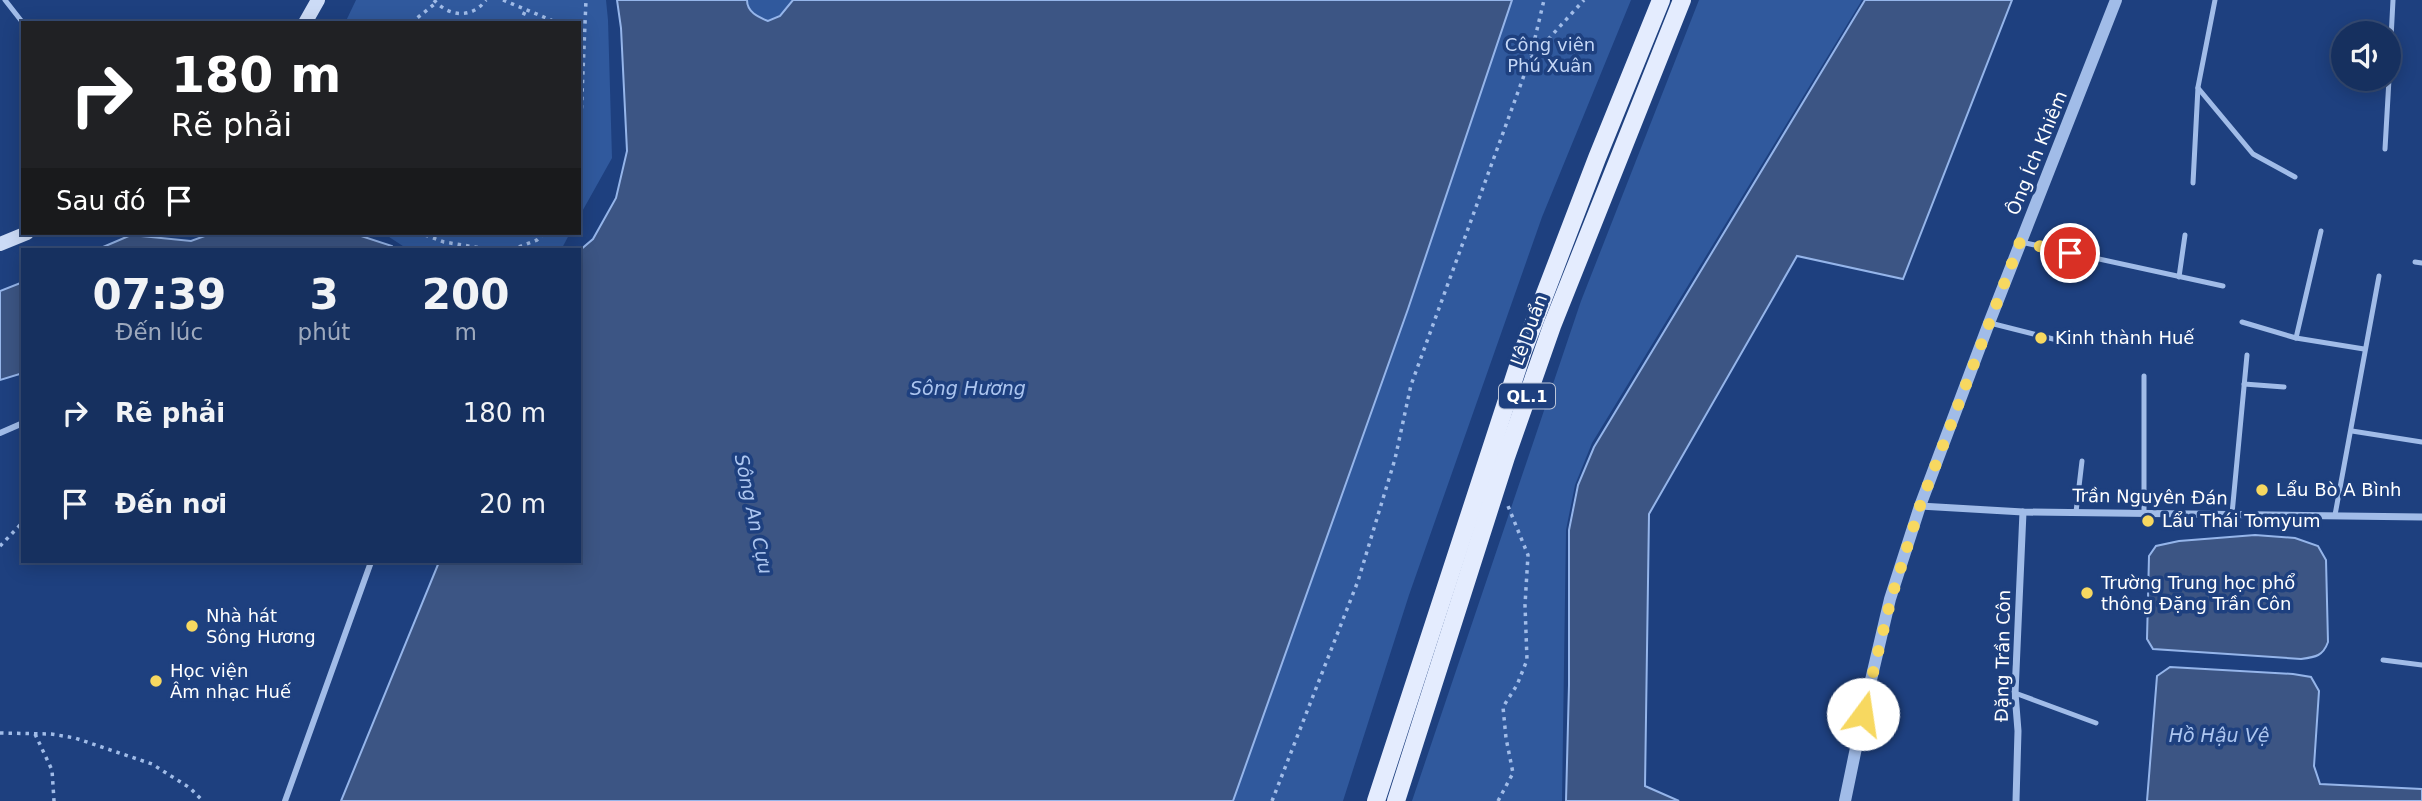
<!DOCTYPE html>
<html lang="vi">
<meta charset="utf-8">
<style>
body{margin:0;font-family:"DejaVu Sans",sans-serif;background:#233c68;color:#f1f3f6;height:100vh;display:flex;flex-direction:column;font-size:26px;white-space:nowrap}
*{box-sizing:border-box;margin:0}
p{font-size:23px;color:#9ea9bd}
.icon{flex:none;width:38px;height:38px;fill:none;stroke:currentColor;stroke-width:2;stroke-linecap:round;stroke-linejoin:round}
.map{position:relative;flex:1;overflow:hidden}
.side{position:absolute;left:21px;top:248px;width:560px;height:315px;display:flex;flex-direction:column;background:#16305f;border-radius:0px;box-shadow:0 4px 18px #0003,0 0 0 2px #354b74}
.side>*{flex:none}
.guide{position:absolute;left:21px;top:21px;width:560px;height:214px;border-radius:0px;box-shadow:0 4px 18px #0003,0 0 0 2px #354b74;background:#202124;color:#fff;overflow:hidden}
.fabs{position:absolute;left:2331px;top:21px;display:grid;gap:14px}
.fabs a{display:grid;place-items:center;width:70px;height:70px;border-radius:50%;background:#16305f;box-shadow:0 4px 18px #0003,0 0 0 2px #354b74;font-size:35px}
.pin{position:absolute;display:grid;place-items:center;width:60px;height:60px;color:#fff;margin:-30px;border:4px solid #fff;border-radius:50%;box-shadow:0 2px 7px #0007}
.me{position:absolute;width:77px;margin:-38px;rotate:14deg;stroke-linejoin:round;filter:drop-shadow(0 0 5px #0008)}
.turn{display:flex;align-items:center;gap:24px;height:147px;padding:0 35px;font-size:32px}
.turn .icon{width:91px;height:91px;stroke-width:2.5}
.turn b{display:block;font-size:49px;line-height:60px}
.then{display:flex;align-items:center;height:66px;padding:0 35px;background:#0003;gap:14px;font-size:26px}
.eta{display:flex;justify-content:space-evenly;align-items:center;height:119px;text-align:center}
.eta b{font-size:42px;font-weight:700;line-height:49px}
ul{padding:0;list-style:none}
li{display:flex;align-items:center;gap:21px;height:91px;padding:0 35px}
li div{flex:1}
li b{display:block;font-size:26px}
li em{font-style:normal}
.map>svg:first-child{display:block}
.green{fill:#30599d}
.water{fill:#3c5584;stroke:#95b5ea;stroke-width:2}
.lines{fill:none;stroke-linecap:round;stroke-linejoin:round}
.path{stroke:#a1bce8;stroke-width:3.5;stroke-dasharray:3.5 5;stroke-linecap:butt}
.service{stroke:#a1bce8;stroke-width:5}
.pedestrian{stroke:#a1bce8;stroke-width:6}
.minor{stroke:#a1bce8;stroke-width:7}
.tertiary{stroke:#a1bce8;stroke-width:12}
.secondary{stroke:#ccdbf6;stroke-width:14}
.primary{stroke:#e4ecfe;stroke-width:18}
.route{stroke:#f7d860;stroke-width:12;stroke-dasharray:0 21.6}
.poi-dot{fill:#f7d860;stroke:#1e407f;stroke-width:2.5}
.labels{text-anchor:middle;stroke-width:7;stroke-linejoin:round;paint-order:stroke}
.shield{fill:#1e407f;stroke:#bcc6d9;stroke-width:2}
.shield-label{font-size:16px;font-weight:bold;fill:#fff}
.park-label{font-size:18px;fill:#c5d7f6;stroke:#1e407f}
.street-label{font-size:18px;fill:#fff;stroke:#1e407f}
.poi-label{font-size:18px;fill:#fff;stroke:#1e407f;text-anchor:start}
.water-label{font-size:19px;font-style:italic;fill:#adc6f0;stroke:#1e407f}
</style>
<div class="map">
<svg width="2422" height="801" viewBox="0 0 2422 801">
<rect width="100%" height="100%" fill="#1e407f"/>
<g class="green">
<polygon points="356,0 606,0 608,20 612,158 579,217 579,23 345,23"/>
<path d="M747 0H793L780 16 768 21C758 17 747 12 747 0Z"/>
<polygon points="1512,0 1631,0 1542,217 1409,595 1343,801 1233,801 1408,309"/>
<polygon points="1699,0 1862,0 1592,443 1575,485 1566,530 1562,801 1412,801 1581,301"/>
<polygon points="383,233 570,233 561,250 409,250"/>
</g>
<g class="water">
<path d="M617 0H747C747 12 758 17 768 21L780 16 793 0H1512L1408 309 1233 801H341L439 562H579V251L593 239 616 198 627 151 621 28Z"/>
<polygon points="1865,0 2012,0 1903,279 1797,256 1649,514 1645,786 1679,801 1566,801 1569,685 1569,530 1578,485 1594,447"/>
<polygon points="213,233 352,233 392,246 394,250 96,250 131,235 191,241"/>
<polygon points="23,282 23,373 0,380 0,291"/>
<path d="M2255 535 2295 538 2318 546 2326 560 2328 642C2323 656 2316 657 2301 659L2153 649 2147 639 2149 556 2156 546 2179 541Z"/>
<polygon points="2170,667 2293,674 2311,677 2319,691 2314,766 2320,784 2422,789 2422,801 2147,801 2157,676"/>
</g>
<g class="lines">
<g class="path">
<path d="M434 0C449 17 472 19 486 0"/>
<polyline points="503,0 558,23"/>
<polyline points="411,23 437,2"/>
<polyline points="520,23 526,9"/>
<polyline points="1531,58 1584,0"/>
<polyline points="579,168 586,0"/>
<polyline points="425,235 444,242 493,250"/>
<polyline points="511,250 537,240 545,233"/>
<polyline points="0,546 23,522"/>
<polyline points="0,733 51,734 75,738 152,764 190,788 203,801"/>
<polyline points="35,734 52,770 54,801"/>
<polyline points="1272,801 1358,581 1395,459 1411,385 1530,59 1544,0"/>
<polyline points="1498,801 1513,773 1506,738 1503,707 1517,685 1527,660 1525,605 1528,555 1508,506"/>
</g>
<g class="service">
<polyline points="5,0 23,23"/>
<polyline points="2389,76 2393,0"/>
<polyline points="2198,88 2253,154 2295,177"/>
<polyline points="2385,149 2389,79"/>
<polyline points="2193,183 2198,87 2215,0"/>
<polyline points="2021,242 2223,286"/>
<polyline points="2415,262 2422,263"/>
<polyline points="2179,277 2185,235"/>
<polyline points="2242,322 2296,338 2364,349"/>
<polyline points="1990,323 2065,342"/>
<polyline points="2296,338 2321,231"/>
<polyline points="2244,384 2284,387"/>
<polyline points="2352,431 2422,442"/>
<polyline points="2076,512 2082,461"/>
<polyline points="2144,514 2144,376"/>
<polyline points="2232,514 2247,355"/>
<polyline points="2335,515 2379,276"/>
<polyline points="2383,660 2422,665"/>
<polyline points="2015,693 2096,723"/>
</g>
<g class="pedestrian">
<polyline points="0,433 23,423"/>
<polyline points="285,801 371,562"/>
</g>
<g class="minor">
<polyline points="1920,506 2023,512 2422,517"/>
<polyline points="2016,801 2018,731 2015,693 2023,512"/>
</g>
<polyline class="tertiary" points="1845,801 1863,714 1890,599 1920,506 1989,323 2116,0"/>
<g class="secondary">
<polyline points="305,23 318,0"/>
<polyline points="0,244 27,233"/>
</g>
<g class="primary">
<polyline points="1376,801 1523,351 1597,158 1661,0"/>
<polyline points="1396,801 1506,457 1552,326 1682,0"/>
</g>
</g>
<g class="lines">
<polyline class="route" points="1863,714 1891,599 1920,506 2020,242 2070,253"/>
</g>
<g class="poi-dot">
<circle cx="2041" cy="338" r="7"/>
<circle cx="2262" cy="490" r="7"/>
<circle cx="2148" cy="521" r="7"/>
<circle cx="2087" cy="593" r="7"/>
<circle cx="192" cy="626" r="7"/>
<circle cx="156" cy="681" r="7"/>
</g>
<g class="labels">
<rect class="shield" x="1499" y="383.5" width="56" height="25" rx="5"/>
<g class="shield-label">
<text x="1527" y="402">QL.1</text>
</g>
<g class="park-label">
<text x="1550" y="51">Công viên<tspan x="1550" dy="21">Phú Xuân</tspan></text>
</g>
<g class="street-label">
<text transform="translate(2037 153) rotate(-68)" y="6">Ông Ích Khiêm</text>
<text transform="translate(1529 330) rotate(-70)" y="6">Lê Duẩn</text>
<text transform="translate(2150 497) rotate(1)" y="6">Trần Nguyên Đán</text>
<text transform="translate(2003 656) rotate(-89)" y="6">Đặng Trần Côn</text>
</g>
<g class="poi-label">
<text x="2055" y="344">Kinh thành Huế</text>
<text x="2276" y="496">Lẩu Bò A Bình</text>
<text x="2162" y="527">Lẩu Thái Tomyum</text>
<text x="2101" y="589">Trường Trung học phổ<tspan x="2101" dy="21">thông Đặng Trần Côn</tspan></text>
<text x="206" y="622">Nhà hát<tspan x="206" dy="21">Sông Hương</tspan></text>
<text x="170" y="677">Học viện<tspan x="170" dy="21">Âm nhạc Huế</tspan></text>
</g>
<g class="water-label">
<text x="968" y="395">Sông Hương</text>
<text transform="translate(754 514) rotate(78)" y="7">Sông An Cựu</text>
<text x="2219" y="742">Hồ Hậu Vệ</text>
</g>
</g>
</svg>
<div class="fabs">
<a><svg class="icon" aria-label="sound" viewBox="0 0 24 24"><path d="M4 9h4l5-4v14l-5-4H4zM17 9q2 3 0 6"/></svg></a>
</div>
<div class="pin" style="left:2070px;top:253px;background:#d93025"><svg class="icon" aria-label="arrive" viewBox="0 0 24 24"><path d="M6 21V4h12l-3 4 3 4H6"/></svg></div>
<svg class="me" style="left:1863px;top:714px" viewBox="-20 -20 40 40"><circle r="19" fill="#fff"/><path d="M0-13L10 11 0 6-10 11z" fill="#f7d860"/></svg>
<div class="guide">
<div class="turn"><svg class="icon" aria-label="right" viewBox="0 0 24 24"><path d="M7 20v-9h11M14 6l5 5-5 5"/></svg><div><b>180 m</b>Rẽ phải</div></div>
<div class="then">Sau đó<svg class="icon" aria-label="arrive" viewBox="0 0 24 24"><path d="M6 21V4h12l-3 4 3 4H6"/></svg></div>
</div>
<section class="side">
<div class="eta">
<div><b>07:39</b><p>Đến lúc</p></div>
<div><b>3</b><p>phút</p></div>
<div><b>200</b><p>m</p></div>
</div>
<ul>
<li><svg class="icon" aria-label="right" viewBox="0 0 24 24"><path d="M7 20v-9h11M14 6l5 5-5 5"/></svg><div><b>Rẽ phải</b></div><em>180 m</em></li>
<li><svg class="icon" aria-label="arrive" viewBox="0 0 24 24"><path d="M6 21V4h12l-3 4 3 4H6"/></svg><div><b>Đến nơi</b></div><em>20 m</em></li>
</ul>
</section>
</div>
